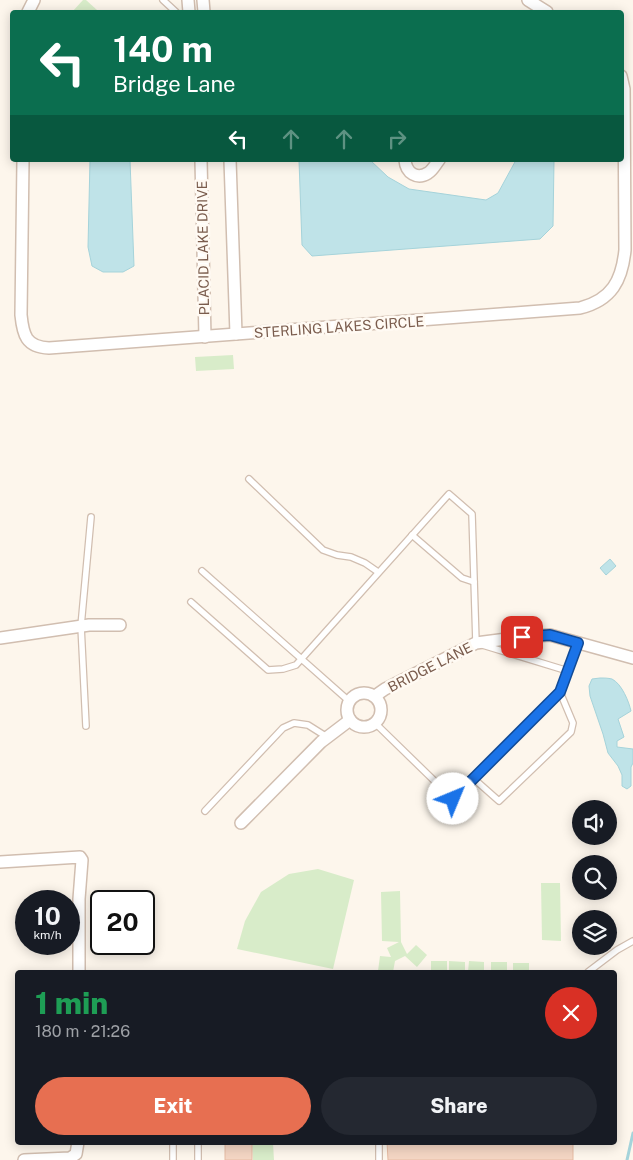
<!DOCTYPE html>
<meta charset="utf-8">
<style>
body{margin:0;font-family:"Public Sans",sans-serif;background:#242831;color:#f1f3f6;height:100vh;display:flex;flex-direction:column;font-size:19px;white-space:nowrap}
*{box-sizing:border-box;margin:0}
p{font-size:16px;color:#9ea1a6}
.icon{flex:none;width:28px;height:28px;fill:none;stroke:currentColor;stroke-width:2;stroke-linecap:round;stroke-linejoin:round}
.map{position:relative;flex:1;overflow:hidden}
.details{position:absolute;left:15px;top:970px;width:602px;height:175px;display:flex;flex-direction:column;background:#171b24;border-radius:5px;box-shadow:0 2px 12px #0003}
.details>*{flex:none}
.top-card{position:absolute;left:10px;top:10px;width:614px;height:152px;border-radius:5px;box-shadow:0 2px 12px #0003;background:#0b6e4f;color:#fff;overflow:hidden}
.controls{position:absolute;left:572px;top:800px;display:grid;gap:10px}
.controls a{display:grid;place-items:center;width:45px;height:45px;border-radius:50%;background:#171b24;box-shadow:0 2px 12px #0003;font-size:25px}
.speed{position:absolute;left:15px;top:890px;display:flex;gap:10px;font-size:25px;font-weight:700;text-align:center}
.speed>*{display:grid;place-content:center;width:65px;height:65px;border-radius:50%;background:#171b24;box-shadow:0 2px 12px #0003;line-height:1}
.speed small{font-size:12px;font-weight:400}
.speed .limit{border:2px solid #111;border-radius:8px;background:#fff;color:#111}
.pin{position:absolute;display:grid;place-items:center;width:42px;height:42px;color:#fff;margin:-21px;border-radius:10px;box-shadow:0 2px 8px #0006}
.me{position:absolute;width:55px;margin:-28px;rotate:45deg;stroke-linejoin:round;filter:drop-shadow(0 0 4px #0008)}
.turn{display:flex;align-items:center;gap:18px;height:105px;padding:0 20px;font-size:22px}
.turn .icon{width:65px;height:65px;stroke-width:2.5}
.turn b{display:block;font-size:35px;line-height:42px}
.lanes{display:flex;align-items:center;height:48px;padding:0 20px;background:#0003;justify-content:center;gap:25px;direction:ltr}
.lanes .off{opacity:.35}
.round{display:grid;place-items:center;flex:none;width:52px;height:52px;border-radius:26px;background:#242831}
.summary{display:flex;align-items:center;justify-content:space-between;height:85px;padding:0 20px}
h1{font-size:30px;font-weight:800;line-height:38px;color:#1e9e55}
.action{display:flex;gap:10px;margin-top:auto;padding:10px 20px}
.action a{flex:1;height:58px;border-radius:30px;background:#e76f51;color:#fff;font-size:20px;font-weight:800;line-height:58px;text-align:center}
.action a+a{background:#242831;color:#f1f3f6}
.map>svg:first-child{display:block}
.green{fill:#d8ecc9}
.water{fill:#bfe3e8;stroke:#a5d3da}
.lines{fill:none;stroke-linecap:round;stroke-linejoin:round}
.stream{stroke:#a5d3da;stroke-width:3}
.building{fill:#f3d5c3;stroke:#e6bba3}
.service-casing{stroke:#d1beb0;stroke-width:8}
.minor-casing{stroke:#d1beb0;stroke-width:14}
.service{stroke:#fff;stroke-width:5.5}
.minor{stroke:#fff;stroke-width:11}
.route-casing{stroke:#114b97;stroke-width:12}
.route{stroke:#1a73e8;stroke-width:9}
.labels{text-anchor:middle;stroke-width:5;stroke-linejoin:round;paint-order:stroke}
.street-label{font-size:14px;fill:#7a5c4d;stroke:#fffaf3}
</style>
<div class="map">
<svg width="633" height="1160" viewBox="0 0 633 1160">
<rect width="100%" height="100%" fill="#fdf6ec"/>
<g class="green">
<polygon points="83,0 86,0 97,10 95,12 72,12"/>
<polygon points="233,355 234,369 196,371 195,357"/>
<polygon points="318,869 354,880 333,969 237,949 245,921 261,892 289,874"/>
<polygon points="541,883 560,883 561,941 542,940"/>
<polygon points="400,891 401,942 407,954 416,945 427,955 417,967 405,956 395,961 393,972 378,971 380,956 391,957 387,948 399,942 382,941 381,892"/>
<rect x="431" y="961" width="16" height="11"/>
<polygon points="449,961 465,962 465,972 449,972"/>
<polygon points="469,961 484,962 484,972 468,972"/>
<rect x="491" y="962" width="16" height="10"/>
<rect x="513" y="963" width="16" height="9"/>
<polygon points="252,1143 273,1143 274,1160 253,1160"/>
</g>
<g class="water">
<polygon points="90,160 130,160 134,266 123,272 103,272 92,266 88,247"/>
<polygon points="299,160 370,160 388,177 409,189 486,200 498,193 516,160 554,160 553,226 540,239 312,256 302,245"/>
<polygon points="610,559 616,566 606,575 600,568"/>
<path d="M600 678C604 678 608 678 612 679 622 684 629 702 631 711L618 719 624 737 617 741V747L633 749V763L631 767V786L627 789 622 786V775L618 766 608 753 603 734 590 696 589 686 592 679Z"/>
</g>
<g class="lines">
<polyline class="stream" points="627,1160 633,1133"/>
</g>
<g class="building">
<rect x="225" y="1142" width="27" height="18"/>
<polygon points="387,1142 573,1142 573,1160 388,1160"/>
</g>
<g class="lines">
<g class="service-casing">
<g id="service">
<polyline points="163,0 176,12"/>
<polyline points="249,479 323,550 337,555 351,557 365,563 378,572"/>
<polyline points="412,535 462,578 474,582"/>
<polyline points="202,571 349,701"/>
<polyline points="191,602 268,670 283,669 296,665 449,494 472,514 476,643 568,671"/>
<polyline points="375,723 453,799 560,692 578,643"/>
<polyline points="86,726 81,626 91,517"/>
<polyline points="473,778 499,801 571,732 573,723 560,692"/>
<polyline points="205,811 283,728 294,723 308,725 327,737"/>
<polyline points="588,972 617,950 633,941"/>
<polyline points="198,1142 198,1160"/>
<polyline points="173,1160 173,1142"/>
<polyline points="379,1160 379,1142"/>
</g>
</g>
<g class="minor-casing">
<g id="minor">
<polyline points="188,0 189,12"/>
<polyline points="203,0 204,12"/>
<polyline points="528,0 547,12"/>
<polyline points="28,12 34,0"/>
<path d="M23 160 21 315C23 335 26 347 49 348L580 308C612 300 622 280 625 250L624 89 621 76"/>
<polyline points="201,160 205,337"/>
<polyline points="230,160 236,334"/>
<path d="M405 160C406 173 417 180 428 173 433 170 435 165 439 160"/>
<polyline points="0,638 89,625 120,625"/>
<circle cx="364" cy="710" r="17"/>
<polyline points="375,696 385,689 476,643 522,637 550,635 633,658"/>
<polyline points="241,823 321,742 350,720"/>
<polyline points="0,862 80,857 82,860 79,899 79,972"/>
<polyline points="24,1160 70,1158 76,1154 78,1142"/>
</g>
</g>
<use href="#service" class="service"/>
<use href="#minor" class="minor"/>
</g>
<g class="lines">
<g class="route-casing">
<polyline id="route" points="453,799 560,692 578,643 550,635 522,637"/>
</g>
<use href="#route" class="route"/>
</g>
<g class="labels">
<g class="street-label">
<text transform="translate(203 248) rotate(-91)" y="5">PLACID LAKE DRIVE</text>
<text transform="translate(339 327) rotate(-4)" y="5">STERLING LAKES CIRCLE</text>
<text transform="translate(430 667) rotate(-27)" y="5">BRIDGE LANE</text>
</g>
</g>
</svg>
<div class="controls">
<a><svg class="icon" aria-label="sound" viewBox="0 0 24 24"><path d="M4 9h4l5-4v14l-5-4H4zM17 9q2 3 0 6"/></svg></a>
<a><svg class="icon" aria-label="search" viewBox="0 0 24 24"><circle cx="10" cy="10" r="6"/><path d="M15 15l6 6"/></svg></a>
<a><svg class="icon" aria-label="layers" viewBox="0 0 24 24"><path d="M12 4l9 5-9 5-9-5zM3 14l9 5 9-5"/></svg></a>
</div>
<div class="speed"><div>10<small>km/h</small></div><div class="limit">20</div></div>
<div class="pin" style="left:522px;top:637px;background:#d93025"><svg class="icon" aria-label="arrive" viewBox="0 0 24 24"><path d="M6 21V4h12l-3 4 3 4H6"/></svg></div>
<svg class="me" style="left:453px;top:799px" viewBox="-20 -20 40 40"><circle r="19" fill="#fff"/><path d="M0-13L10 11 0 6-10 11z" fill="#1a73e8"/></svg>
<div class="top-card">
<div class="turn"><svg class="icon" aria-label="left" viewBox="0 0 24 24"><path d="M17 20v-9H6M10 6l-5 5 5 5"/></svg><div><b>140 m</b>Bridge Lane</div></div>
<div class="lanes"><svg class="icon" aria-label="left" viewBox="0 0 24 24"><path d="M17 20v-9H6M10 6l-5 5 5 5"/></svg><svg class="icon off" aria-label="ahead" viewBox="0 0 24 24"><path d="M12 20V5M6 11l6-6 6 6"/></svg><svg class="icon off" aria-label="ahead" viewBox="0 0 24 24"><path d="M12 20V5M6 11l6-6 6 6"/></svg><svg class="icon off" aria-label="right" viewBox="0 0 24 24"><path d="M7 20v-9h11M14 6l5 5-5 5"/></svg></div>
</div>
<section class="details">
<div class="summary"><div><h1>1 min</h1><p>180 m · 21:26</p></div><a class="round" style="background:#d93025;color:#fff"><svg class="icon" aria-label="close" viewBox="0 0 24 24"><path d="M6 6l12 12M18 6L6 18"/></svg></a></div>
<div class="action"><a>Exit</a><a>Share</a></div>
</section>
</div>
